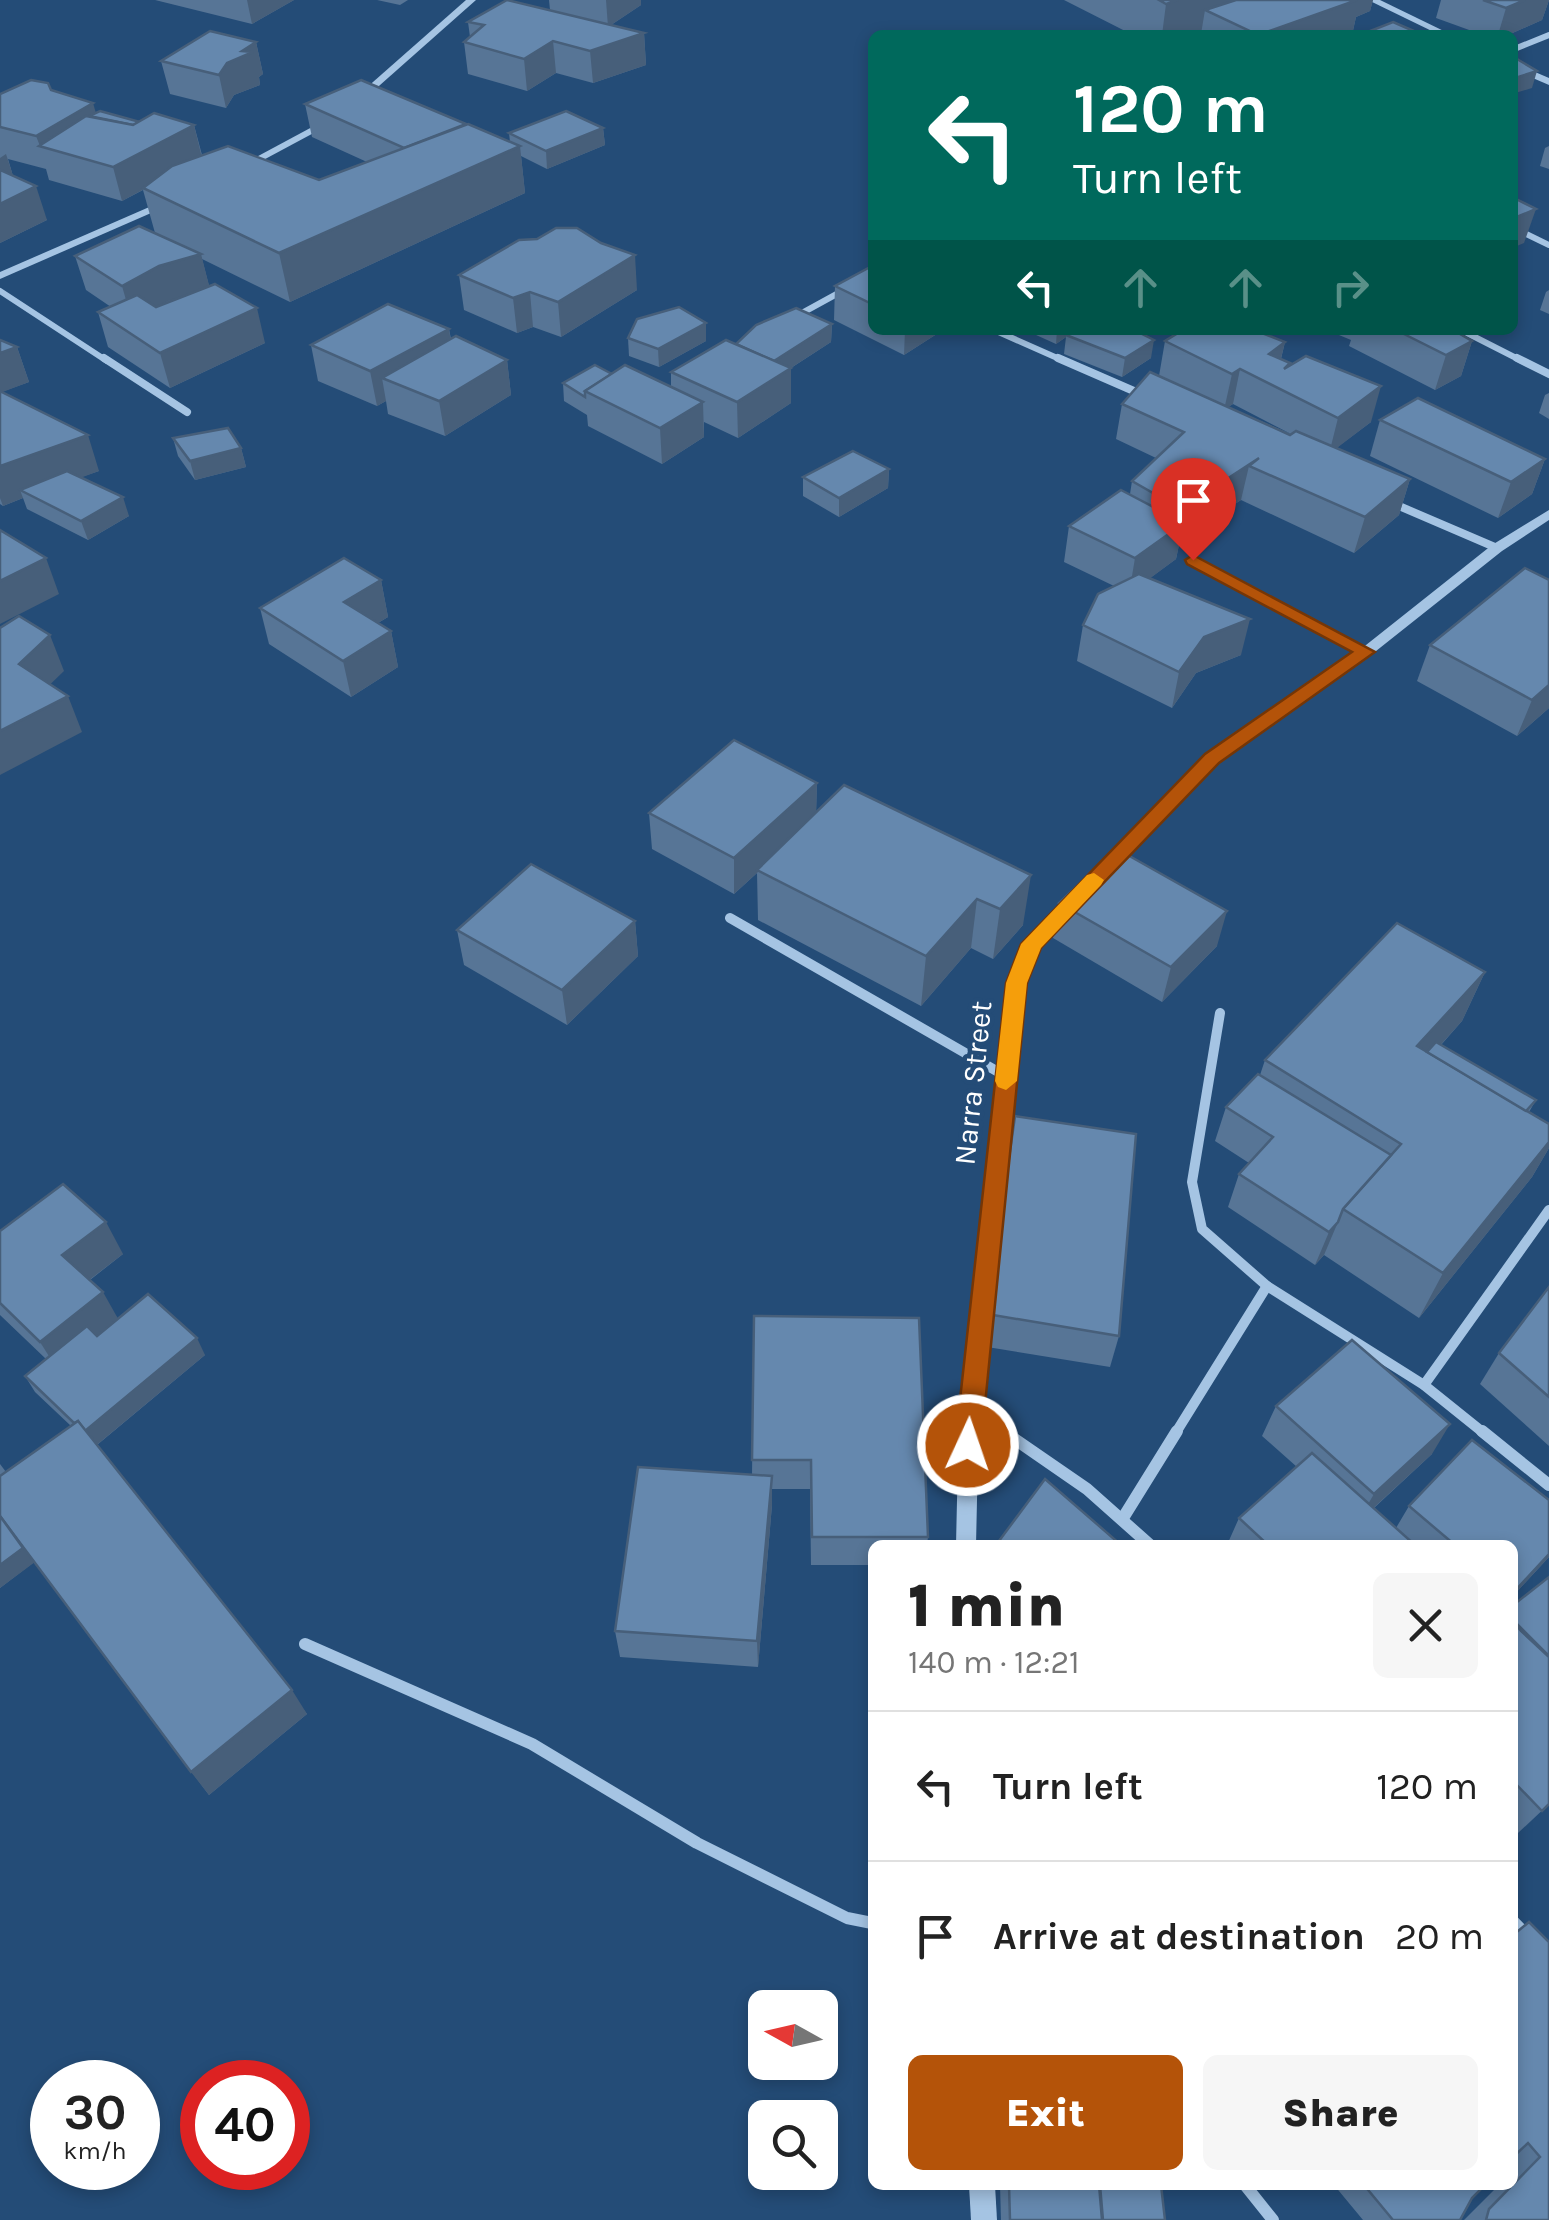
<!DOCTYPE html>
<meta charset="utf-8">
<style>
body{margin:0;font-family:Karla,sans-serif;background:#f6f6f6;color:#222;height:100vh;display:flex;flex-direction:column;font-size:38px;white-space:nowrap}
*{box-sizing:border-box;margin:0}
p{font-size:32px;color:#767676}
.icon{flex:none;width:55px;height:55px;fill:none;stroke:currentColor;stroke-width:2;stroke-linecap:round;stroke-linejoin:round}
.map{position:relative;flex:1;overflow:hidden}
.panel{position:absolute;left:868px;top:1540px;width:650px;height:650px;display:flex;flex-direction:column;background:#fff;border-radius:15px;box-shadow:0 5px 15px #0003}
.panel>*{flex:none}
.banner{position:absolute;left:868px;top:30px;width:650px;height:305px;border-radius:15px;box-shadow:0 5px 15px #0003;background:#00695c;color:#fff;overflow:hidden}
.needle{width:65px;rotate:278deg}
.buttons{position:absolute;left:748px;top:1990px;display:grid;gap:20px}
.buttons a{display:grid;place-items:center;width:90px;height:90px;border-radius:15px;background:#fff;box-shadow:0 5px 15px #0003;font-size:50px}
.speed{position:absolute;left:30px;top:2060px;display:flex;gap:20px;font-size:50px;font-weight:700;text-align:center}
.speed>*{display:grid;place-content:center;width:130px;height:130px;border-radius:50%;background:#fff;box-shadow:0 5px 15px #0003;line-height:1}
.speed small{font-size:25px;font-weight:400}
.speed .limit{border:15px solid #d22;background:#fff;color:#111}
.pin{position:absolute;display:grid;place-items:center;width:85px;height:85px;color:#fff;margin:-102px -42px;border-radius:50% 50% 50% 0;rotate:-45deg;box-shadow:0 0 10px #0007}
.pin .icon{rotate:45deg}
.me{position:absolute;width:110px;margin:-55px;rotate:3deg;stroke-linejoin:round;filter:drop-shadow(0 0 8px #0008)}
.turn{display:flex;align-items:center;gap:35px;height:210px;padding:0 40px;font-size:45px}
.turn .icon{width:130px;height:130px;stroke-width:2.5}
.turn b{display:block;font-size:70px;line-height:85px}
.lanes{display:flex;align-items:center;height:95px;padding:0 40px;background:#0003;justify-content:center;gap:50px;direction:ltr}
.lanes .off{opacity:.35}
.round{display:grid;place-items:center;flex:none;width:105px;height:105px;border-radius:15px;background:#f6f6f6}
.headline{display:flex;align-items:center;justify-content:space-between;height:170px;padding:0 40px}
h1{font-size:60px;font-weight:800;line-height:75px}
.cta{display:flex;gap:20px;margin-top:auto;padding:20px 40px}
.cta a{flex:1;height:115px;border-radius:15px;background:#b45309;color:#fff;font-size:40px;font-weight:800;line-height:115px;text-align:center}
.cta a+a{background:#f6f6f6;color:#222}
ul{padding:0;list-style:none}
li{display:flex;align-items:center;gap:30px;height:150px;padding:0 40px;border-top:2px solid #e0e0e0}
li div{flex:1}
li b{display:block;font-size:38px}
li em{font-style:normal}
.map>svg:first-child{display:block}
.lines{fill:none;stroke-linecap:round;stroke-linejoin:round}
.minor-far3{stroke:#a5c4e3;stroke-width:6}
.minor-far2{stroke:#a5c4e3;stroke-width:8}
.minor-far1{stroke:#a5c4e3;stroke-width:10}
.minor{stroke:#a5c4e3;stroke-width:12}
.tertiary{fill:#a5c4e3;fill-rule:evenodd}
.wall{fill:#577596;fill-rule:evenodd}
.shaded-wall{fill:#475f7a}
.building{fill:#6588ae;stroke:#475f7a;stroke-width:2.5}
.route{fill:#b45309;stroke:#753606;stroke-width:2.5}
.slow{fill:#f59e0b}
.labels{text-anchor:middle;stroke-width:9;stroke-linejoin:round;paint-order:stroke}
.street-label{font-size:30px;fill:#fff;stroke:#244c77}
</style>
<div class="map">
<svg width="1549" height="2220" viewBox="0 0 1549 2220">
<rect width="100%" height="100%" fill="#244c77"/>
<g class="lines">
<g class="minor-far3">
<polyline points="1512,50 1549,35"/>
<polyline points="1512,227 1549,245"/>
<polyline points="0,291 107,361"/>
<polyline points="793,318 844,290"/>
<polyline points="994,330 1064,361"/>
<polyline points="1467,333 1522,361"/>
</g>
<g class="minor-far2">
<polyline points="104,358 187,412"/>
<polyline points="1058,358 1143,395"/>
<polyline points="1517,358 1549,374"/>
<polyline points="1392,503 1497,548"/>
<polyline points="1193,561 1366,652"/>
</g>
<g class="minor-far1">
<polyline points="730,918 1007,1077"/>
<polyline points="1220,1013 1192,1182 1202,1229 1267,1286 1424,1385 1485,1434"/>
<polyline points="1424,1385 1549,1210"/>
<polyline points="971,1412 1007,1434"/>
<polyline points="1175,1434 1267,1286"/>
</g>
<g class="minor">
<polyline points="1003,1431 1087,1489 1150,1545"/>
<polyline points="1482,1431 1549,1485"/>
<polyline points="1123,1518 1177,1431"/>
<polyline points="305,1644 532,1744 697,1843 847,1918 872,1923"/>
<polyline points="1512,1920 1529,1938"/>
<polyline points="1245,2185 1273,2220"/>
</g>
<g class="tertiary">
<polygon points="466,0 476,0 362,101 356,101 356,97"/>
<polygon points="1368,0 1380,0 1452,35 1440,35"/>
<polygon points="1512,62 1549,78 1549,85 1512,69"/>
<polygon points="327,119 336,121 243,171 234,169"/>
<polygon points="170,198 175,201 174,203 0,279 0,272"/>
<polygon points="1549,510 1549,520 1502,551 1371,655 1217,762 1111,872 1099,872 1097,868 1099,864 1207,754 1361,649 1492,545"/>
<polygon points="1070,899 1078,905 1039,947 1024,983 979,1411 976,1545 956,1545 959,1411 1008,983 1026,940 1064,901"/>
<polygon points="969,2185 995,2185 997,2220 971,2220"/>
</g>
</g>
<g class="wall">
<polygon points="155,0 294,0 252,24"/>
<polygon points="377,0 408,0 400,5"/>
<polygon points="549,0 641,0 641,5 611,25 644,33 646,65 593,83 556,73 527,91 468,74 464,42 470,37 468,22 550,10"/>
<polygon points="1064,0 1373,0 1370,11 1356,17 1352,35 1133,35"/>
<polygon points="1441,0 1549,0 1542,20 1508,35 1483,35 1436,18"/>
<polygon points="256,42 263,74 259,77 260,85 234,95 226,108 170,94 161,61"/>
<polygon points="51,90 96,113 140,122 194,125 202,155 319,180 367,162 312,137 305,104 510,142 509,133 603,128 605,145 547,169 521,156 525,193 290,302 202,259 209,286 265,343 170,388 108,347 98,312 111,307 86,290 75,256 155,233 143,190 122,201 49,180 46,169 8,159 13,176 47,220 0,243 0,94"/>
<polygon points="1549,146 1549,169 1540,166 1545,148"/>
<polygon points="872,266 872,330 943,330 904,355 834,320 835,286"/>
<polygon points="459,275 637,290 561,337 533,327 517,333 464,310"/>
<polygon points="1549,290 1549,314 1540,310 1546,292"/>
<polygon points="706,323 706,341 659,367 629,356 628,338"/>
<polygon points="832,324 831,342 791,368 791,403 738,438 704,422 704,437 662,464 588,426 587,415 564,401 563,383 612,374 671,387 671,372 736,344"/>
<polygon points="449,329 451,339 507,360 511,395 445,436 388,414 386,401 377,406 318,381 311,345"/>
<polygon points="1025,330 1134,330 1151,358 1122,377 1064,354 1066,337 1056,344"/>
<polygon points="1327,330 1463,330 1461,335 1472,341 1461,376 1435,390 1349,346 1351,340"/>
<polygon points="0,340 17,347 29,382 1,392 99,471 81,477 129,516 88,540 27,509 23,498 3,506 0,504"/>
<path d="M1165 341 1285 342 1281 359 1290 363 1289 366 1371 422 1336 448 1410 479 1399 515 1354 553 1241 500 1180 540 1176 559 1150 578 1241 655 1196 673 1172 708 1077 661 1083 625 1114 586 1064 562 1069 526 1130 494 1132 481 1156 458 1116 439 1122 404 1159 376ZM1233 404 1291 434 1228 407Z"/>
<polygon points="1549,393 1549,419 1539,413 1545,395"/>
<polygon points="1380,420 1545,459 1532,494 1498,518 1370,456"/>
<polygon points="173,438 241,448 246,467 195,480 178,456"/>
<polygon points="889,469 888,488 839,517 803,496 803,477"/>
<polygon points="381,580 388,617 378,623 391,631 398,667 351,697 269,644 260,608"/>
<polygon points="1430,645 1549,708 1517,736 1417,681"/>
<polygon points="817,783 816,812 844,785 1023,925 993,959 971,948 921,1006 758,920 757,873 734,894 652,849 649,813"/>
<polygon points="1059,903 1217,946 1162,1002 1053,938"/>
<polygon points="635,921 638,956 567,1025 464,965 457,930"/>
<polygon points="1485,972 1462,1021 1441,1045 1536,1100 1529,1112 1549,1124 1549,1148 1532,1177 1419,1318 1324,1255 1315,1265 1228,1207 1239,1174 1249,1163 1215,1141 1226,1107 1260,1075 1265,1060"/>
<polygon points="1015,1116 1119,1336 1110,1367 981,1346"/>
<polygon points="0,1231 123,1254 90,1280 118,1319 205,1355 97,1445 307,1714 209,1795 34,1562 0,1588 0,1464 6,1472 71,1426 35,1392 25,1376 46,1359 0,1315"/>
<polygon points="1549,1287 1549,1446 1480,1384 1499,1353"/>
<polygon points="754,1316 928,1537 927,1545 872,1545 872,1565 811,1565 810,1489 772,1489 772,1505 758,1667 620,1657 615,1631 752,1475"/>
<polygon points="1276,1406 1432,1454 1374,1508 1396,1528 1409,1506 1549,1500 1549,1557 1512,1597 1512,1545 1227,1545 1239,1518 1297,1467 1262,1436"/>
<polygon points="1549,1577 1549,1804 1518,1833 1512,1826 1512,1606"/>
<polygon points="1529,1922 1549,2220 1464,2220 1499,2185 1512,2185 1512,2171 1514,2170 1512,2168 1512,1935"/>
<polygon points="1000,2185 1161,2185 1165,2220 1001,2220"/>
<polygon points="1334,2185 1485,2185 1472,2198 1460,2220 1363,2220"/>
</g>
<g class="shaded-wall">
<polygon points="247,0 294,0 252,24"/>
<polygon points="606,0 641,0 641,5 608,27"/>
<polygon points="1178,0 1255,0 1205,10 1201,34 1162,35 1166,4"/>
<polygon points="1333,0 1373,0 1370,11 1356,17 1352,35 1258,35"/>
<polygon points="1525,0 1549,0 1542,20 1508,35 1498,35 1506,8"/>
<polygon points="644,33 646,65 593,83 590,51"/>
<polygon points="553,41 556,73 527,91 524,59"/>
<polygon points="256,42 263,74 259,77 260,85 234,95 226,108 219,75 227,63"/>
<polygon points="1537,71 1532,88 1512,94 1512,79"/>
<polygon points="93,103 100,127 40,146 36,136"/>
<polygon points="194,125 202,158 122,201 113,167"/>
<polygon points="603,128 605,145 547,169 546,151"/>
<polygon points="520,146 525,193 290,302 279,253"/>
<polygon points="6,154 17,188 0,197 0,158"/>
<polygon points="36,186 47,220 0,243 0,204"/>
<polygon points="1536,209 1524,243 1512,248 1512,219"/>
<polygon points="201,254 210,289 168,301 132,321 122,286 159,266"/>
<polygon points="635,255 637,290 561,337 558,302"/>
<polygon points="530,292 533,327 517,333 513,298"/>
<polygon points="257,308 265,343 170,388 160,353"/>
<polygon points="706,323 706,341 659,367 658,349"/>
<polygon points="832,324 831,342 780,375 791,368 791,403 738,438 737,402 774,361"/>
<polygon points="449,329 454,364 382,378 386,401 377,406 370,371"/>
<polygon points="905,330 943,330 904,355"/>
<polygon points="1057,330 1078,330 1066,335 1066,337 1056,344"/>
<polygon points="1154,340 1151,358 1122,377 1125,358"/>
<polygon points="1472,341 1461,376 1435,390 1446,355"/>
<polygon points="1285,342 1276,378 1269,354"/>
<polygon points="17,347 29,382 0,393 0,353"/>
<polygon points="507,360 511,395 445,436 439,401"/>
<polygon points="1240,369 1233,404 1224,410 1232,374"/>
<polygon points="1381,386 1371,422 1329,454 1338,418"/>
<polygon points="703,402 704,437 662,464 660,428"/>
<polygon points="88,435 99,471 31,496 20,490 23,498 3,506 0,498 0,466"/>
<polygon points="241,448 246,467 195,480 190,461"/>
<polygon points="1259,458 1249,466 1241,500 1180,540 1176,559 1129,594 1135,558 1177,528 1181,509"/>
<polygon points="1545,459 1532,494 1498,518 1511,482"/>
<polygon points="889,469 888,488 839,517 839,498"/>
<polygon points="1410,479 1399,515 1354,553 1365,517"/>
<polygon points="123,497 129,516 88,540 81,521"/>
<polygon points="46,558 59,594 0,624 0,581"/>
<polygon points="381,580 388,617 352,638 344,602"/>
<polygon points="1250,619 1241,655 1196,673 1172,708 1179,672 1204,637"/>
<polygon points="391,631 398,667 351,697 343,661"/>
<polygon points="50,635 64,671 34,700 19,664"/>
<polygon points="1549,685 1549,708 1517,736 1532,700"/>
<polygon points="68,696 82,732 0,775 0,731"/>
<polygon points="817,783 816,819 734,894 734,858"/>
<polygon points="1031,875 1023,925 993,959 1000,909"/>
<polygon points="977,899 971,948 921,1006 926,956"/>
<polygon points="1227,911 1217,946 1162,1002 1171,967"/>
<polygon points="635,921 638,956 567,1025 562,990"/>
<polygon points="1485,972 1462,1021 1409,1080 1417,1046"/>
<polygon points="1549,1142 1549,1148 1532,1177 1419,1318 1443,1273"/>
<polygon points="106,1222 123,1254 80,1287 62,1255"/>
<polygon points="1338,1222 1324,1255 1315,1265 1329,1232"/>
<polygon points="103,1292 121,1324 59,1372 40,1342"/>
<polygon points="197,1338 205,1355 93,1448 84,1432"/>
<polygon points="1450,1424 1432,1454 1357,1523 1374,1494"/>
<polygon points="772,1476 772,1505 758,1667 757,1641"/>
<polygon points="23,1548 35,1562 0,1588 0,1565"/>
<polygon points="1549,1554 1549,1557 1512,1597 1512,1594"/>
<polygon points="292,1690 307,1714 209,1795 191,1772"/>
</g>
<g class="building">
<polygon points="507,0 644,33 590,51 553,41 524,59 464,42 484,25 468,22"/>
<polygon points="1159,0 1178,0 1166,4"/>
<polygon points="1236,0 1357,0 1258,35 1205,10"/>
<polygon points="1483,0 1525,0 1506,8"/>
<polygon points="1393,22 1423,35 1360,35"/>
<polygon points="210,31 256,42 242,51 253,52 227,63 219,75 161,61"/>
<polygon points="1517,59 1537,71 1512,79 1512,60"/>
<polygon points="31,80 48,83 51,90 93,103 36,136 0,127 0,94"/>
<polygon points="361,80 466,124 404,148 305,104"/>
<polygon points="100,111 140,122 133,125 89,116"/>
<polygon points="566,111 603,128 546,151 509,133"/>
<polygon points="154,113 194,125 113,167 39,146 86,116 133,125"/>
<polygon points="468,124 520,146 279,253 143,188 172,166 228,146 319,180"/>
<polygon points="0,170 36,186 0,204"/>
<polygon points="1512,197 1536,209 1512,219"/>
<polygon points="139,226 201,254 159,266 122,286 75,256"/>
<polygon points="556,228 577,228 601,243 635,255 558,302 530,292 513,298 459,275 519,240 537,239"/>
<polygon points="872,266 872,304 835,286"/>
<polygon points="215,284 257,308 160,353 98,312 137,295 156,307"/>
<polygon points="388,304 449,329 370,371 311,345"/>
<polygon points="679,307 706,323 658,349 628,338 637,319"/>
<polygon points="796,308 832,324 774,361 736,344 756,325"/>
<polygon points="1076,330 1134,330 1154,340 1125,358 1066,335"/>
<polygon points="1183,330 1254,330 1285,342 1269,354 1290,363 1284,369 1306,356 1381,386 1338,418 1240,369 1232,374 1165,341"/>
<polygon points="1396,330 1453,330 1472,341 1446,355"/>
<polygon points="456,336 507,360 439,401 382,378"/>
<polygon points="0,340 17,347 0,353"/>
<polygon points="726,340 791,368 737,402 671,372"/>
<polygon points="595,365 612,374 585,391 585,397 563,383"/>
<polygon points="625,365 703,402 660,428 585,391"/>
<polygon points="1150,372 1290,435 1296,431 1410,479 1365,517 1249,466 1259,458 1181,509 1132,481 1184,432 1122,404"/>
<polygon points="0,391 88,435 0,466"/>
<polygon points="1418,398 1545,459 1511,482 1380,420"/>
<polygon points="228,428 241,448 190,461 173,438"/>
<polygon points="853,451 889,469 839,498 803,477"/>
<polygon points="67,471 123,497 81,521 20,490"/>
<polygon points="1121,490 1184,523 1135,558 1069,526"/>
<polygon points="0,530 46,558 0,581"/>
<polygon points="344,558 381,580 344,602 391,631 343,661 260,608"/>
<polygon points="1525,568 1549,580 1549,685 1532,700 1430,645"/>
<polygon points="1139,574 1250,619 1204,637 1179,672 1083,625 1098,594"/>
<polygon points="19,616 50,635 19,664 68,696 0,731 0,628"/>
<polygon points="734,740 817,783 734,858 649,813"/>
<polygon points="844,785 1031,875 1000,909 977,899 926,956 757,870"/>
<polygon points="1117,849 1227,911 1171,967 1059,903"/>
<polygon points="531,864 635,921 562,990 457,930"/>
<polygon points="1397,923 1485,972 1417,1046 1549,1124 1549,1142 1443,1273 1343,1209 1401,1144 1265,1060"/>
<polygon points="1436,1042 1536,1100 1526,1111 1427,1052"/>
<polygon points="1258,1074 1391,1155 1343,1209 1338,1222 1329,1232 1239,1174 1273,1137 1226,1107"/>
<polygon points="1015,1116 1136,1134 1119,1336 987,1314"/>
<polygon points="63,1184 106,1222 62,1255 103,1292 40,1342 0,1303 0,1231"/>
<polygon points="1549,1287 1549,1397 1499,1353"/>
<polygon points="148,1294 197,1338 85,1431 78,1421 74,1423 25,1376 87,1326 97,1336"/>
<polygon points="754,1316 919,1318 928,1537 812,1537 811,1460 752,1460"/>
<polygon points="1352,1340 1450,1424 1374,1494 1276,1406"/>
<polygon points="78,1421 292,1690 191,1772 0,1516 0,1476"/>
<polygon points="1472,1440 1549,1500 1549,1554 1513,1593 1512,1545 1455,1545 1409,1506"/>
<polygon points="1312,1453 1415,1545 1268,1545 1239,1518"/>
<polygon points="638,1467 772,1476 757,1641 615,1631"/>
<polygon points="1045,1479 1121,1545 996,1545"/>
<polygon points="0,1516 23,1548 0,1565"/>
<polygon points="1549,1577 1549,1656 1512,1619 1512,1606"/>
<polygon points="1512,1620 1521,1631 1549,1657 1549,1804 1542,1811 1512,1780"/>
<polygon points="1529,1922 1549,1942 1549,2220 1486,2220 1489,2209 1540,2157 1528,2143 1512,2158 1512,1936"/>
<polygon points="1009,2185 1099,2185 1102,2220 1010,2220"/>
<polygon points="1100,2185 1161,2185 1165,2220 1103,2220"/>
<polygon points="1364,2185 1485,2185 1472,2198 1460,2220 1393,2220"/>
</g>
<polygon class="route" points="1193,555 1375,652 1219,763 1041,948 1027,983 981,1445 977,1453 968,1456 959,1453 955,1445 1006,983 1021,944 1205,754 1352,652 1187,564 1185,560"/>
<polygon class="slow" points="1094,873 1104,880 1101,885 1041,948 1027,983 1017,1081 1006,1090 998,1087 995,1081 1006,983 1021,944 1087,875"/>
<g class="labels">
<g class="street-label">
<text transform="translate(973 1083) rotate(-84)" y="10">Narra Street</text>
</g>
</g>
</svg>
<div class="buttons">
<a><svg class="needle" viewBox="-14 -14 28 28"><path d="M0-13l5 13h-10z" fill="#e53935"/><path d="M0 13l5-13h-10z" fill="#767676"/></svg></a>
<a><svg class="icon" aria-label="search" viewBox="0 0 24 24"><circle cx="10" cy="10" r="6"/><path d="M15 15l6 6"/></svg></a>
</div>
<div class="speed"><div>30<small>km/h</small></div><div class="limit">40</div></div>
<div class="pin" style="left:1193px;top:560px;background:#d93025"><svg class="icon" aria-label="arrive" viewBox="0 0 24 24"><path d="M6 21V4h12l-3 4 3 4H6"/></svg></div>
<svg class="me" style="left:968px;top:1445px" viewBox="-20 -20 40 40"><circle r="17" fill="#b45309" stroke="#fff" stroke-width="3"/><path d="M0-11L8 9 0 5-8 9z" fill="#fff"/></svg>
<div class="banner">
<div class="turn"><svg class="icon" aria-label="left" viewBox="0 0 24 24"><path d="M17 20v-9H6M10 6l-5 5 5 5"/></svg><div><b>120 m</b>Turn left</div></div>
<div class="lanes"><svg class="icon" aria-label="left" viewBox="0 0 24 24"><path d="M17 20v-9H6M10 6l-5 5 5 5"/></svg><svg class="icon off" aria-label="ahead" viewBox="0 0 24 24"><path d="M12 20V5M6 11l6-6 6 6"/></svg><svg class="icon off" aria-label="ahead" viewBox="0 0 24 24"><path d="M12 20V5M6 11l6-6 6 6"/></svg><svg class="icon off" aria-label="right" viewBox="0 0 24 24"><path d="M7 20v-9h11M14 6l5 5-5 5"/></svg></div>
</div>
<section class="panel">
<div class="headline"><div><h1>1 min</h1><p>140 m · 12:21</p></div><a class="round"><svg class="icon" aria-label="close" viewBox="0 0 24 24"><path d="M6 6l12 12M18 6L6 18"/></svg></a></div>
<ul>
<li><svg class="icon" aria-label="left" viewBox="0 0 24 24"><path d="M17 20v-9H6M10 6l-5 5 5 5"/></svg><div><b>Turn left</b></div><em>120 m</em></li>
<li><svg class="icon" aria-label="arrive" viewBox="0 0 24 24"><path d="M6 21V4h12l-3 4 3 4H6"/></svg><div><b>Arrive at destination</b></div><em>20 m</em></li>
</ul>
<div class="cta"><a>Exit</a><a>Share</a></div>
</section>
</div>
